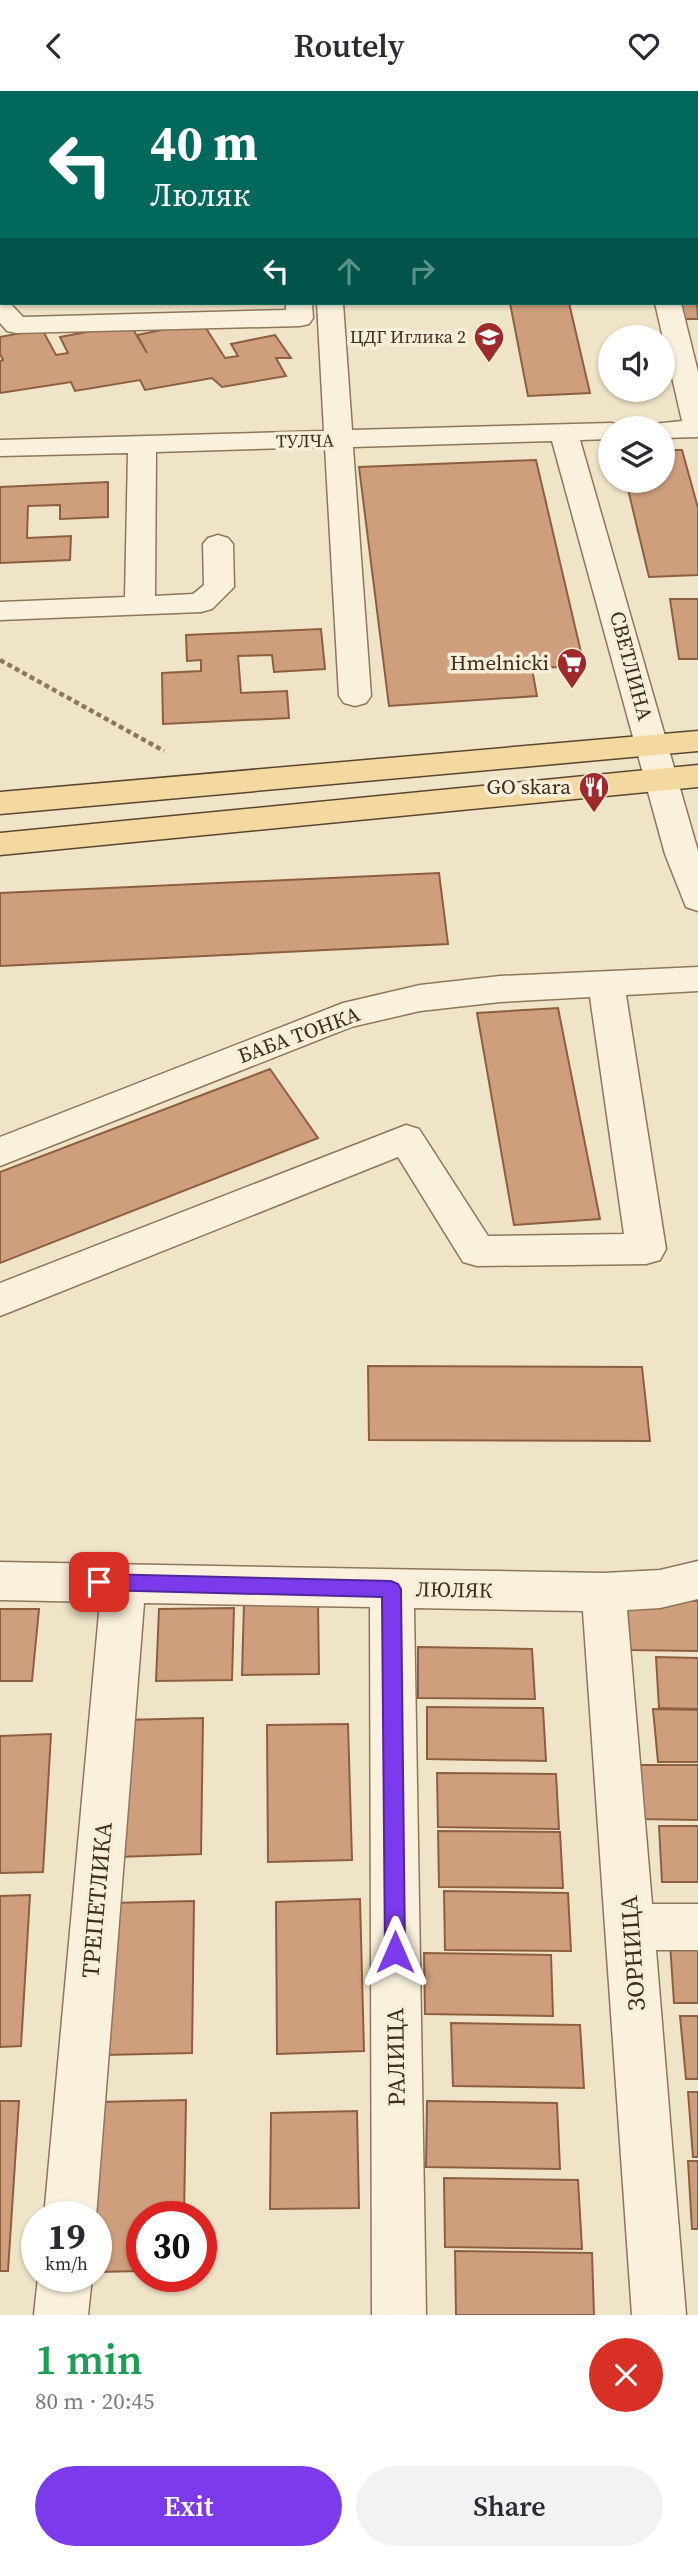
<!DOCTYPE html>
<meta charset="utf-8">
<style>
body{margin:0;font-family:"Source Serif 4",serif;background:#f2f2f3;color:#2b2b33;height:100vh;display:flex;flex-direction:column;font-size:26px;white-space:nowrap}
*{box-sizing:border-box;margin:0}
p{font-size:23px;color:#7c7c81}
.icon{flex:none;width:38px;height:38px;fill:none;stroke:currentColor;stroke-width:2;stroke-linecap:round;stroke-linejoin:round}
.map{position:relative;height:2224px;overflow:hidden}
.drawer{display:flex;flex-direction:column;background:#fff;flex:1}
.drawer>*{flex:none}
.hud{position:absolute;left:0px;top:0px;width:698px;height:214px;box-shadow:0 2px 5px #0004;background:#00695c;color:#fff;overflow:hidden}
.tools{position:absolute;left:598px;top:234px;display:grid;gap:14px}
.tools a{display:grid;place-items:center;width:77px;height:77px;border-radius:50%;background:#fff;box-shadow:0 2px 5px #0004;font-size:35px}
.speed{position:absolute;left:21px;top:2110px;display:flex;gap:14px;font-size:35px;font-weight:700;text-align:center}
.speed>*{display:grid;place-content:center;width:91px;height:91px;border-radius:50%;background:#fff;box-shadow:0 2px 5px #0004;line-height:1}
.speed small{font-size:18px;font-weight:400}
.speed .limit{border:10px solid #d22;background:#fff;color:#111}
.pin{position:absolute;display:grid;place-items:center;width:60px;height:60px;color:#fff;margin:-30px;border-radius:14px;box-shadow:0 4px 10px #0006}
.me{position:absolute;width:77px;margin:-38px;rotate:0deg;stroke-linejoin:round;filter:drop-shadow(0 0 5px #0008)}
.turn{display:flex;align-items:center;gap:24px;height:147px;padding:0 35px;font-size:32px}
.turn .icon{width:91px;height:91px;stroke-width:2.5}
.turn b{display:block;font-size:49px;line-height:60px}
.lanes{display:flex;align-items:center;height:66px;padding:0 35px;background:#0003;justify-content:center;gap:35px;direction:ltr}
.lanes .off{opacity:.35}
.round{display:grid;place-items:center;flex:none;width:74px;height:74px;border-radius:37px;background:#f2f2f3}
.overview{display:flex;align-items:center;justify-content:space-between;height:119px;padding:0 35px}
h1{font-size:42px;font-weight:600;line-height:52px;color:#1e9e55}
.action{display:flex;gap:14px;margin-top:auto;padding:14px 35px}
.action a{flex:1;height:80px;border-radius:42px;background:#7c3aed;color:#fff;font-size:28px;font-weight:600;line-height:80px;text-align:center}
.action a+a{background:#f2f2f3;color:#2b2b33}
header{display:flex;justify-content:space-between;align-items:center;height:91px;padding:0 35px;background:#fff;font-size:32px;font-weight:600}
.map>svg:first-child{display:block}
.building{fill:#cf9f7d;stroke:#8d5f41;stroke-width:2}
.lines{fill:none;stroke-linecap:round;stroke-linejoin:round}
.minor-casing{stroke:#8d765c;stroke-width:3}
.major-casing{stroke:#5b4430;stroke-width:3}
.path{stroke:#8d765c;stroke-width:4.5;stroke-dasharray:5 3.5;stroke-linecap:butt}
.minor{fill:#faf1dc;fill-rule:evenodd}
.major{fill:#f3d9a0;fill-rule:evenodd}
.route{fill:#7c3aed;stroke:#51269a;stroke-width:2}
.labels{text-anchor:middle;stroke-width:7;stroke-linejoin:round;paint-order:stroke}
.far-poi-label{font-size:18px;fill:#3d2e20;stroke:#f7eed8;text-anchor:end}
.far-street-label{font-size:18px;fill:#3d2e20;stroke:#f7eed8}
.poi-label{font-size:21px;fill:#3d2e20;stroke:#f7eed8;text-anchor:end}
.street-label{font-size:21px;fill:#3d2e20;stroke:#f7eed8}
.near-street-label{font-size:24px;fill:#3d2e20;stroke:#f7eed8}
</style>
<header><svg class="icon" aria-label="back" viewBox="0 0 24 24"><path d="M15 5l-7 7 7 7"/></svg>Routely<svg class="icon" aria-label="heart" viewBox="0 0 24 24"><path d="M12 20l-8-8c-3-5 5-10 8-4 3-6 11-1 8 4z"/></svg></header>
<div class="map">
<svg width="698" height="2224" viewBox="0 0 698 2224">
<rect width="100%" height="100%" fill="#f0e4c8"/>
<g class="building">
<polygon points="696,197 698,228 681,228 677,212 696,212"/>
<polygon points="510,212 569,212 590,302 528,305"/>
<polygon points="202,231 225,267 238,265 231,253 275,244 291,267 276,267 286,285 222,296 212,287 145,299 140,289 75,300 71,291 0,302 0,270 3,269 0,263 0,246 42,238 56,264 68,262 60,246 130,233 147,262 137,244"/>
<polygon points="663,359 682,359 698,417 698,484 649,486 626,390 663,390"/>
<polygon points="536,369 584,574 532,578 537,605 389,615 359,376"/>
<polygon points="108,391 108,426 60,428 60,414 28,415 27,447 71,445 70,469 0,472 0,396"/>
<polygon points="670,508 698,508 698,568 679,568"/>
<polygon points="321,538 325,578 274,581 272,564 238,565 241,602 287,600 289,627 163,633 162,582 201,580 201,569 187,570 186,544"/>
<polygon points="439,782 448,853 0,875 0,802"/>
<polygon points="558,917 600,1128 514,1134 477,922"/>
<polygon points="270,978 318,1047 0,1172 0,1081"/>
<polygon points="368,1275 642,1276 650,1350 369,1349"/>
<polygon points="626,1509 698,1510 698,1560 630,1559"/>
<polygon points="244,1512 318,1512 319,1583 242,1584"/>
<polygon points="234,1517 232,1589 156,1590 159,1518"/>
<polygon points="0,1518 39,1518 32,1590 0,1590"/>
<polygon points="418,1556 532,1558 535,1608 418,1607"/>
<polygon points="656,1566 698,1567 698,1618 659,1617"/>
<polygon points="427,1616 543,1617 546,1670 427,1668"/>
<polygon points="653,1618 698,1619 698,1671 658,1671"/>
<polygon points="203,1627 201,1763 118,1766 123,1629"/>
<polygon points="348,1633 352,1769 268,1771 267,1634"/>
<polygon points="51,1643 43,1781 0,1782 0,1645"/>
<polygon points="637,1674 698,1674 698,1729 640,1728"/>
<polygon points="437,1682 556,1683 559,1738 438,1736"/>
<polygon points="659,1735 698,1735 698,1791 662,1791"/>
<polygon points="438,1740 560,1741 563,1797 439,1796"/>
<polygon points="444,1800 568,1802 571,1860 445,1859"/>
<polygon points="30,1804 21,1955 0,1956 0,1805"/>
<polygon points="360,1808 364,1960 277,1963 276,1811"/>
<polygon points="194,1810 192,1962 104,1964 110,1812"/>
<polygon points="670,1852 698,1852 698,1912 674,1912"/>
<polygon points="424,1862 551,1864 553,1925 425,1923"/>
<polygon points="680,1925 698,1925 698,1988 686,1988"/>
<polygon points="451,1932 580,1934 584,1997 453,1995"/>
<polygon points="688,2001 698,2001 698,2066 693,2066"/>
<polygon points="186,2009 184,2126 142,2126 142,2180 96,2181 96,2126 92,2126 97,2011"/>
<polygon points="0,2010 19,2010 8,2180 0,2180"/>
<polygon points="427,2010 557,2012 560,2078 426,2076"/>
<polygon points="357,2020 359,2117 270,2118 271,2022"/>
<polygon points="688,2070 698,2070 698,2138 692,2138"/>
<polygon points="444,2087 578,2089 582,2158 445,2156"/>
<polygon points="455,2160 592,2162 594,2224 456,2224"/>
</g>
<g class="lines">
<g class="minor-casing">
<g id="minor">
<polygon points="461,0 486,0 460,2"/>
<rect x="696" y="49" width="2" height="14"/>
<rect x="696" y="162" width="2" height="16"/>
<polygon points="0,209 10,212 23,226 286,219 286,212 312,212 313,227 309,233 300,235 16,242 7,240 0,232"/>
<polygon points="317,212 343,212 352,339 611,332 621,334 623,338 611,338 611,348 580,349 698,760 698,820 686,816 665,763 552,350 353,356 371,605 366,612 355,615 344,612 339,605 325,356 156,361 155,505 193,503 204,494 203,453 208,447 218,444 228,447 233,453 234,496 212,518 201,521 0,529 0,511 125,506 128,362 0,365 0,349 324,340"/>
<polygon points="655,212 681,212 698,281 698,346 663,347 663,338 650,338 653,333 682,330"/>
<polygon points="698,876 698,900 626,904 666,1158 660,1169 646,1173 477,1175 463,1171 398,1066 0,1225 0,1192 406,1034 419,1038 488,1145 624,1143 590,906 500,911 420,920 351,936 0,1075 0,1046 343,912 420,894 500,885"/>
<polygon points="698,1470 698,1508 660,1517 627,1519 652,1813 698,1813 698,1859 656,1859 686,2224 632,2224 583,1520 414,1517 426,2224 372,2224 370,1516 144,1512 96,2126 44,2126 100,1511 0,1509 0,1471 604,1482 660,1479"/>
<polygon points="38,2186 92,2186 88,2224 34,2224"/>
</g>
</g>
<g class="major-casing">
<g id="major">
<polygon points="698,640 698,660 0,723 0,701"/>
<polygon points="698,674 698,696 0,764 0,742"/>
</g>
</g>
<polyline class="path" points="0,569 164,660"/>
<use href="#minor" class="minor"/>
<use href="#major" class="major"/>
</g>
<polygon class="route" points="99,1483 391,1490 398,1493 401,1498 405,1861 402,1868 395,1871 388,1868 385,1861 382,1506 99,1499 92,1497 90,1491 92,1486"/>
<defs>
<g id="school-pin" transform="scale(1.575)"><path d="M0 17L-7.5 6A9.5 9.5 0 1 1 7.5 6Z" fill="#9e2a2b" stroke="#f7eed8"/><path d="M0-5L7-2L0 1L-7-2ZM-4 1L0 2.5L4 1V4Q0 6-4 4Z" fill="#fff"/></g>
<g id="supermarket-pin" transform="scale(1.575)"><path d="M0 17L-7.5 6A9.5 9.5 0 1 1 7.5 6Z" fill="#9e2a2b" stroke="#f7eed8"/><path d="M-6-5.5h2.5l.6 2H6L4.5 2H-2.5L-4.4-4H-6ZM-1.5 3.2a1.3 1.3 0 1 0 .1 0ZM3 3.2a1.3 1.3 0 1 0 .1 0Z" fill="#fff"/></g>
<g id="restaurant-pin" transform="scale(1.575)"><path d="M0 17L-7.5 6A9.5 9.5 0 1 1 7.5 6Z" fill="#9e2a2b" stroke="#f7eed8"/><path d="M-5-6h1v4h1v-4h1v4h1v-4h1v5L-1.5 .5V6h-2V.5L-5-1ZM5-6V6H3V1.5H1.5Q1.5-4 5-6Z" fill="#fff"/></g>
</defs>
<g fill-rule="evenodd">
<use href="#school-pin" x="489" y="246"/>
<use href="#supermarket-pin" x="572" y="572"/>
<use href="#restaurant-pin" x="594" y="696"/>
</g>
<g class="labels">
<g class="far-poi-label">
<text x="466" y="252">ЦДГ Иглика 2</text>
</g>
<g class="far-street-label">
<text transform="translate(305 350) rotate(-1)" y="6">ТУЛЧА</text>
</g>
<g class="poi-label">
<text x="549" y="579">Hmelnicki</text>
<text x="571" y="703">GO skara</text>
</g>
<g class="street-label">
<text transform="translate(631 575) rotate(75)" y="7">СВЕТЛИНА</text>
<text transform="translate(299 944) rotate(-20)" y="7">БАБА ТОНКА</text>
<text transform="translate(454 1499) rotate(1)" y="7">ЛЮЛЯК</text>
</g>
<g class="near-street-label">
<text transform="translate(97 1809) rotate(-85)" y="8">ТРЕПЕТЛИКА</text>
<text transform="translate(633 1862) rotate(-94)" y="8">ЗОРНИЦА</text>
<text transform="translate(396 1966) rotate(-91)" y="8">РАЛИЦА</text>
</g>
</g>
</svg>
<div class="tools">
<a><svg class="icon" aria-label="sound" viewBox="0 0 24 24"><path d="M4 9h4l5-4v14l-5-4H4zM17 9q2 3 0 6"/></svg></a>
<a><svg class="icon" aria-label="layers" viewBox="0 0 24 24"><path d="M12 4l9 5-9 5-9-5zM3 14l9 5 9-5"/></svg></a>
</div>
<div class="speed"><div>19<small>km/h</small></div><div class="limit">30</div></div>
<div class="pin" style="left:99px;top:1491px;background:#d93025"><svg class="icon" aria-label="arrive" viewBox="0 0 24 24"><path d="M6 21V4h12l-3 4 3 4H6"/></svg></div>
<svg class="me" style="left:395px;top:1861px" viewBox="-20 -20 40 40"><path d="M0-17L14 15 0 8-14 15z" fill="#7c3aed" stroke="#fff" stroke-width="4"/></svg>
<div class="hud">
<div class="turn"><svg class="icon" aria-label="left" viewBox="0 0 24 24"><path d="M17 20v-9H6M10 6l-5 5 5 5"/></svg><div><b>40 m</b>Люляк</div></div>
<div class="lanes"><svg class="icon" aria-label="left" viewBox="0 0 24 24"><path d="M17 20v-9H6M10 6l-5 5 5 5"/></svg><svg class="icon off" aria-label="ahead" viewBox="0 0 24 24"><path d="M12 20V5M6 11l6-6 6 6"/></svg><svg class="icon off" aria-label="right" viewBox="0 0 24 24"><path d="M7 20v-9h11M14 6l5 5-5 5"/></svg></div>
</div>
</div>
<section class="drawer">
<div class="overview"><div><h1>1 min</h1><p>80 m · 20:45</p></div><a class="round" style="background:#d93025;color:#fff"><svg class="icon" aria-label="close" viewBox="0 0 24 24"><path d="M6 6l12 12M18 6L6 18"/></svg></a></div>
<div class="action"><a>Exit</a><a>Share</a></div>
</section>
